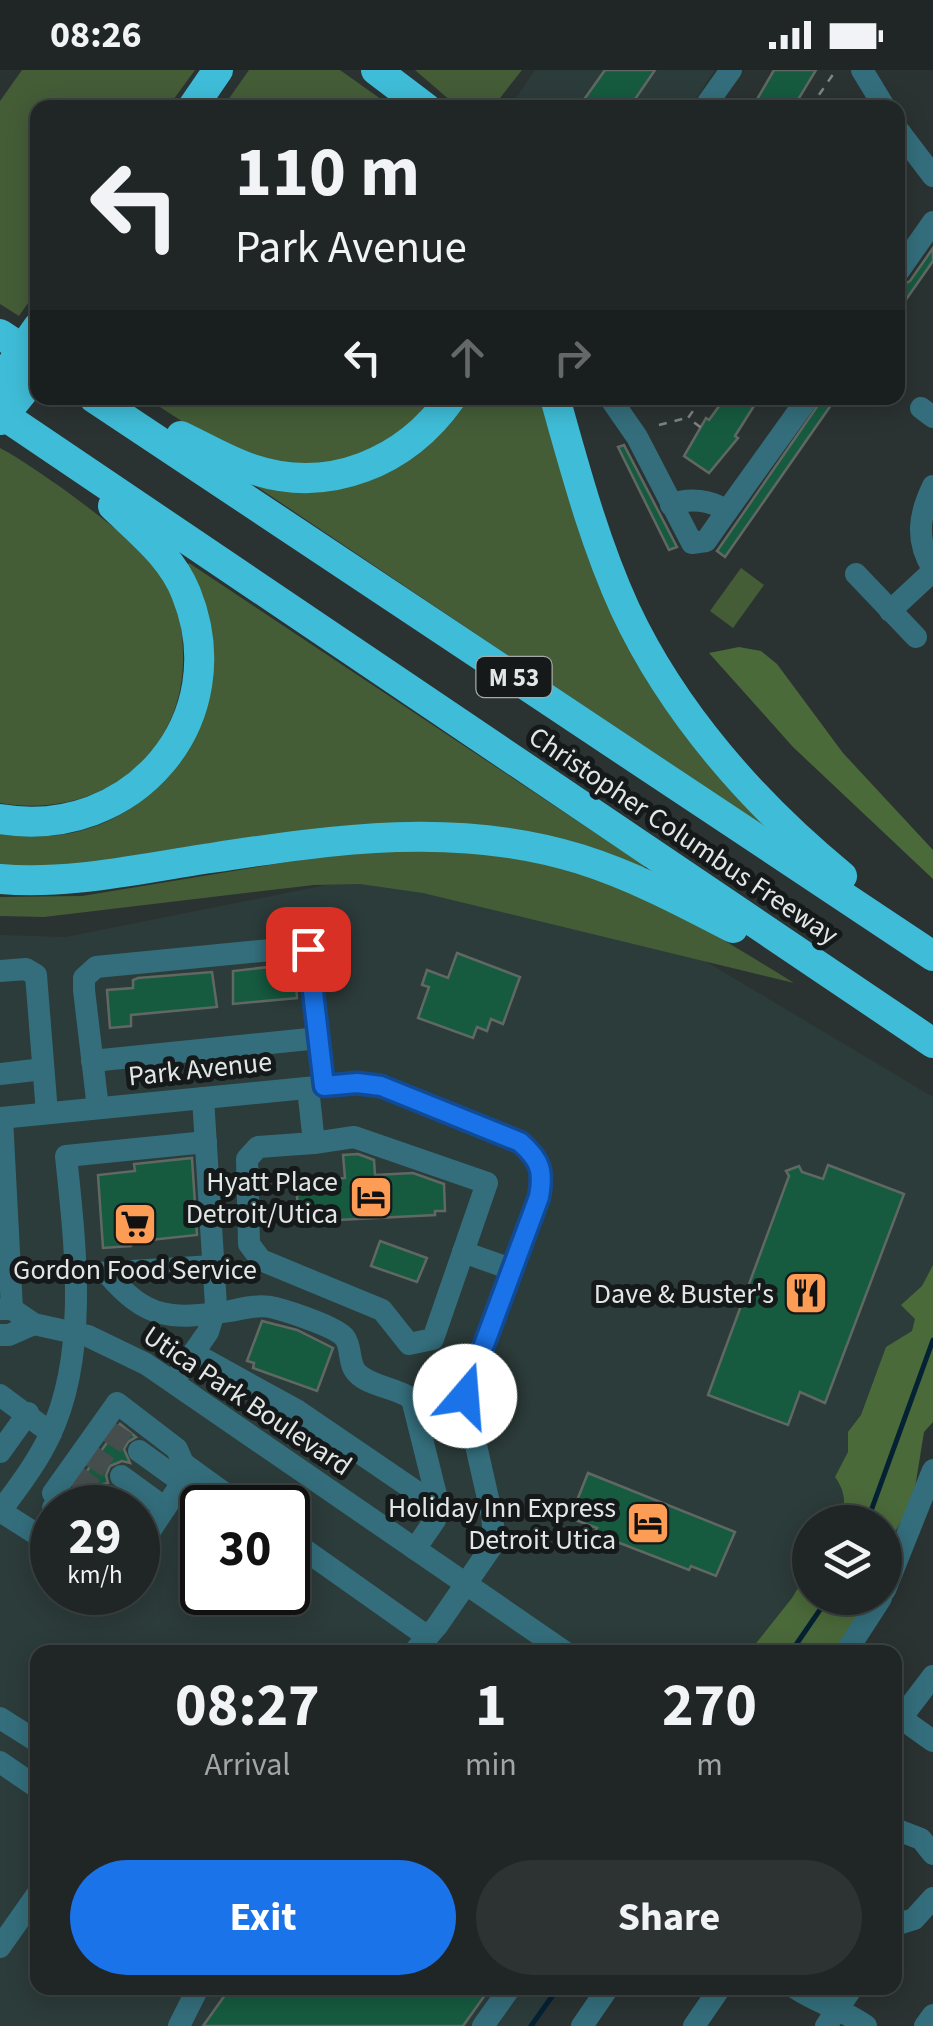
<!DOCTYPE html>
<style>
body{margin:0;font-family:"Source Sans 3",sans-serif;background:#2d3232;color:#f1f3f6;height:100vh;display:flex;flex-direction:column;font-size:38px;white-space:nowrap}
*{box-sizing:border-box;margin:0}
p{font-size:32px;color:#a2a5a7}
.icon{flex:none;width:55px;height:55px;fill:none;stroke:currentColor;stroke-width:2;stroke-linecap:round;stroke-linejoin:round}
.map{position:relative;flex:1;overflow:hidden}
.panel{position:absolute;left:30px;top:1575px;width:872px;height:350px;display:flex;flex-direction:column;background:#202626;border-radius:20px;box-shadow:0 5px 25px #0003,0 0 0 2px #3d4343}
.panel>*{flex:none}
.guide{position:absolute;left:30px;top:30px;width:875px;height:305px;border-radius:20px;box-shadow:0 5px 25px #0003,0 0 0 2px #3d4343;background:#202626;color:#f1f3f6;overflow:hidden}
.buttons{position:absolute;left:792px;top:1435px;display:grid;gap:20px}
.buttons a{display:grid;place-items:center;width:110px;height:110px;border-radius:50%;background:#202626;box-shadow:0 5px 25px #0003,0 0 0 2px #3d4343;font-size:50px}
.speed{position:absolute;left:30px;top:1415px;display:flex;gap:20px;font-size:50px;font-weight:700;text-align:center}
.speed>*{display:grid;place-content:center;width:130px;height:130px;border-radius:50%;background:#202626;box-shadow:0 5px 25px #0003,0 0 0 2px #3d4343;line-height:1}
.speed small{font-size:25px;font-weight:400}
.speed .limit{border:5px solid #111;border-radius:15px;background:#fff;color:#111}
.pin{position:absolute;display:grid;place-items:center;width:85px;height:85px;color:#fff;margin:-42px;border-radius:20px;box-shadow:0 5px 15px #0006}
.me{position:absolute;width:110px;margin:-55px;rotate:18deg;stroke-linejoin:round;filter:drop-shadow(0 0 8px #0008)}
.turn{display:flex;align-items:center;gap:35px;height:210px;padding:0 40px;font-size:45px}
.turn .icon{width:130px;height:130px;stroke-width:2.5}
.turn b{display:block;font-size:70px;line-height:85px}
.lanes{display:flex;align-items:center;height:95px;padding:0 40px;background:#0003;justify-content:center;gap:50px;direction:ltr}
.lanes .off{opacity:.35}
.eta{display:flex;justify-content:space-evenly;align-items:center;height:170px;text-align:center}
.eta b{font-size:60px;font-weight:700;line-height:70px}
.button{display:flex;gap:20px;margin-top:auto;padding:20px 40px}
.button a{flex:1;height:115px;border-radius:60px;background:#1a73e8;color:#fff;font-size:40px;font-weight:700;line-height:115px;text-align:center}
.button a+a{background:#2d3232;color:#f1f3f6}
.status{display:flex;justify-content:space-between;align-items:center;height:70px;padding:0 50px;background:#202626;direction:ltr}
.status svg{height:28px;fill:currentColor}
.map>svg:first-child{display:block}
.built{fill:#2c3c3a;fill-rule:evenodd}
.green{fill:#445d37}
.forest{fill:#4b6a3a}
.lines{fill:none;stroke-linecap:round;stroke-linejoin:round}
.stream{stroke:#052134;stroke-width:5}
.building{fill:#165b40;stroke:#616864;stroke-width:2.5}
.minor-tunnel{stroke:#464d4d;stroke-width:22;stroke-dasharray:22 11;stroke-linecap:butt}
.path{stroke:#7f8584;stroke-width:2.5;stroke-dasharray:8 8;stroke-linecap:butt}
.minor{stroke:#346e7c;stroke-width:22}
.highway{stroke:#3fbdd8;stroke-width:30}
.highway-bridge{stroke:#3fbdd8;stroke-width:30}
.route-casing{stroke:#114b97;stroke-width:25}
.route{stroke:#1a73e8;stroke-width:18}
.labels{text-anchor:middle;stroke-width:10;stroke-linejoin:round;paint-order:stroke}
.shield{fill:#161919;stroke:#a5a9a8;stroke-width:2.5}
.shield-label{font-size:25px;font-weight:bold;fill:#e2e7e6}
.street-label{font-size:28px;fill:#e2e7e6;stroke:#161919}
.poi-label{font-size:28px;fill:#e2e7e6;stroke:#161919;text-anchor:end}
</style>
<div class="status"><b>08:26</b><svg viewBox="0 0 49 12"><path d="M0 12V9h3v3zM5 12V6h3v6zM10 12V3h3v9zM15 12V0h3v12zM26 1h20v11H26zM47 4h2v5h-2z"/></svg></div>
<div class="map">
<svg width="933" height="1956" viewBox="0 0 933 1956">
<rect width="100%" height="100%" fill="#2b3232"/>
<g class="built">
<polygon points="535,0 715,0 690,37 509,38"/>
<path d="M356 809 596 826 933 1027V1268L867 1452H810V1528L790 1582H38V1918H558L531 1956H0V865L66 867ZM52 1438H138V1522H52ZM202 1438H288V1522H202Z"/>
</g>
<g class="green">
<polygon points="22,0 195,0 168,37 38,38 37,220 19,246 0,234 0,31"/>
<polygon points="249,0 340,0 392,37 223,37"/>
<polygon points="415,0 522,0 493,37 459,38"/>
<polygon points="146,328 437,328 406,361 346,393 276,393 197,361"/>
<polygon points="460,328 543,328 586,469 765,751 761,756 250,412 325,417"/>
<path d="M0 378C31 393 151 480 167 509 179 532 182 557 183 583 186 686 98 750 0 733Z"/>
<path d="M189 493 645 796 642 801 558 771 80 795 0 796V762C79 780 156 740 193 670 200 655 209 636 210 619 210 607 205 593 202 581 197 553 191 526 185 498Z"/>
<polygon points="741,498 764,515 733,558 710,541"/>
<path d="M471 779C499 784 528 787 554 794 642 819 717 865 794 913L423 823 360 814 314 815 44 847 0 846V827L82 826 348 782Z"/>
</g>
<g class="forest">
<polygon points="739,577 761,581 777,594 843,683 933,780 933,809 793,677 709,583"/>
<path d="M933 1195V1352L924 1362 913 1430 885 1480V1452H838C847 1437 846 1422 835 1407L848 1382V1362L861 1345 886 1277 912 1261 915 1249 901 1235 922 1216Z"/>
<polygon points="810,1498 810,1528 867,1528 854,1560 838,1582 749,1582 792,1528"/>
</g>
<g class="lines">
<g class="stream">
<polyline points="867,1452 933,1270"/>
<polyline points="791,1582 828,1528"/>
<polyline points="531,1956 558,1918"/>
</g>
</g>
<g class="building">
<polygon points="605,0 655,0 629,38 578,38"/>
<polygon points="774,0 816,0 793,38 752,38"/>
<polygon points="933,178 933,191 898,241 898,217 910,211"/>
<polygon points="725,328 759,328 735,366 738,368 709,403 684,386 706,348 709,350"/>
<polygon points="823,328 836,328 725,487 717,481"/>
<polygon points="624,375 677,477 669,480 618,377"/>
<polygon points="457,883 520,907 503,954 491,949 487,961 477,957 473,968 418,948 429,917 422,915 427,900 448,908"/>
<polygon points="295,894 297,928 233,934 233,901"/>
<polygon points="212,902 217,937 131,945 131,956 110,958 107,920 133,918 133,910 138,908"/>
<polygon points="358,1084 374,1090 375,1105 413,1103 444,1114 445,1141 435,1141 435,1145 299,1152 296,1113 345,1108 343,1085"/>
<polygon points="192,1088 197,1165 132,1172 131,1176 103,1178 98,1105 135,1101 134,1094"/>
<polygon points="828,1095 904,1124 825,1333 800,1322 788,1355 708,1325 789,1106 786,1101 799,1096 802,1102 823,1109"/>
<polygon points="380,1171 427,1188 417,1212 371,1196"/>
<polygon points="262,1251 297,1260 333,1278 317,1321 253,1298 254,1293 247,1291"/>
<polygon points="120,1354 136,1367 128,1372 124,1379 130,1393 122,1391 110,1396 106,1405 108,1413 99,1415 91,1426 95,1438 84,1438 73,1430 73,1421"/>
<polygon points="588,1403 735,1462 716,1506 691,1496 689,1500 594,1463 597,1458 570,1448"/>
<polygon points="230,1918 490,1918 463,1956 203,1956"/>
</g>
<g class="lines">
<g class="minor-tunnel">
<polyline points="108,1361 139,1381"/>
<polyline points="90,1385 121,1406"/>
<polyline points="76,1406 106,1428"/>
</g>
<g class="path">
<polyline points="810,38 836,0"/>
<polyline points="702,328 688,348 703,359"/>
<polyline points="659,355 686,348"/>
</g>
<g class="minor">
<polyline points="862,0 885,38"/>
<polyline points="704,38 731,0"/>
<polyline points="898,60 933,106"/>
<polyline points="898,202 933,152"/>
<polyline points="610,328 637,367 692,473 706,471 727,441"/>
<polyline points="921,338 933,347"/>
<path d="M933 416C919 445 915 470 933 499"/>
<path d="M671 435C689 427 711 430 727 441L808 328"/>
<polyline points="856,504 916,567"/>
<polyline points="890,541 933,501"/>
<polyline points="0,901 26,899 36,905 47,1043"/>
<polyline points="92,991 319,968"/>
<polyline points="0,1004 43,999"/>
<polyline points="308,1018 314,1073 354,1067 487,1113 433,1269 409,1274 382,1240 261,1190 249,1174 247,1089 258,1077 314,1073"/>
<polyline points="98,1038 84,920 84,908 96,897 301,877 308,879 324,1016"/>
<path d="M0 1048 357 1013 381 1016 520 1072C540 1090 543 1100 539 1127L465 1327 492 1446 494 1465 492 1476 437 1556 414 1582"/>
<polyline points="2,1048 12,1239"/>
<polyline points="463,1182 511,1199"/>
<polyline points="99,1203 213,1196"/>
<path d="M107 1203C147 1250 171 1250 230 1241 244 1238 260 1234 275 1238 290 1242 337 1257 345 1268 352 1278 348 1294 357 1303 370 1317 396 1317 412 1329L439 1437 435 1450 415 1479"/>
<polyline points="0,1239 12,1239 34,1254 88,1266 146,1294 565,1582"/>
<polyline points="0,1265 9,1265 34,1254"/>
<polyline points="193,1283 298,1341 439,1437"/>
<polyline points="173,1312 208,1262 216,1236 203,1028"/>
<polyline points="0,1325 51,1363"/>
<polyline points="139,1381 182,1412"/>
<polyline points="0,1382 28,1343"/>
<polyline points="121,1406 165,1438"/>
<polyline points="106,1428 120,1438"/>
<polyline points="53,1438 59,1427 53,1423 117,1333 177,1379 183,1393 191,1399 245,1438"/>
<polyline points="0,1441 52,1474"/>
<path d="M0 1442C18 1417 37 1393 50 1365 89 1283 75 1173 66 1086L206 1072"/>
<polyline points="288,1468 428,1567"/>
<polyline points="138,1479 191,1399"/>
<polyline points="885,1520 933,1400"/>
<polyline points="846,1582 881,1528"/>
<polyline points="895,1644 933,1671"/>
<polyline points="0,1648 38,1672"/>
<polyline points="901,1648 933,1606"/>
<polyline points="0,1692 38,1718"/>
<polyline points="895,1759 921,1769 933,1784"/>
<polyline points="895,1855 914,1849 933,1828"/>
<polyline points="0,1877 38,1823"/>
<path d="M795 1918C817 1933 844 1940 866 1956"/>
<polyline points="179,1956 198,1918"/>
<polyline points="483,1956 510,1918"/>
<polyline points="582,1956 608,1918"/>
<polyline points="694,1956 720,1918"/>
<polyline points="826,1956 852,1918"/>
<polyline points="925,1956 933,1945"/>
</g>
<g class="highway">
<polyline points="376,0 426,38"/>
<polyline points="192,38 218,0"/>
<polyline points="0,264 38,289"/>
<polyline points="94,328 933,886"/>
<path d="M555 328C575 399 594 471 625 539 673 642 754 734 842 806"/>
<polyline points="0,343 933,973"/>
<path d="M181 366C204 377 227 391 252 399 329 425 406 392 451 328"/>
<path d="M0 749C133 771 237 649 186 523 172 487 140 462 113 436"/>
<path d="M0 809C71 815 142 798 211 788 335 769 458 751 580 789 634 806 683 832 733 858"/>
</g>
<g class="highway-bridge">
<polyline points="0,311 38,257"/>
<polyline points="0,350 38,303"/>
</g>
</g>
<g class="lines">
<g class="route-casing">
<path id="route" d="M308 879 324 1016 357 1013 381 1016 520 1072C540 1090 544 1100 539 1127L465 1326"/>
</g>
<use href="#route" class="route"/>
</g>
<defs>
<g id="hotel-square" transform="scale(2.25)"><rect x="-9" y="-9" width="18" height="18" rx="4" fill="#fd9c55" stroke="#161919"/><path d="M-6-4.5h1.5V1H6V5H4.5V3h-9V5H-6ZM-4 0a1.8 1.8 0 1 1 3.6 0ZM.5 0V-2.5h3Q6-2.5 6 0Z" fill="#111"/></g>
<g id="supermarket-square" transform="scale(2.25)"><rect x="-9" y="-9" width="18" height="18" rx="4" fill="#fd9c55" stroke="#161919"/><path d="M-6-5.5h2.5l.6 2H6L4.5 2H-2.5L-4.4-4H-6ZM-1.5 3.2a1.3 1.3 0 1 0 .1 0ZM3 3.2a1.3 1.3 0 1 0 .1 0Z" fill="#111"/></g>
<g id="restaurant-square" transform="scale(2.25)"><rect x="-9" y="-9" width="18" height="18" rx="4" fill="#fd9c55" stroke="#161919"/><path d="M-5-6h1v4h1v-4h1v4h1v-4h1v5L-1.5 .5V6h-2V.5L-5-1ZM5-6V6H3V1.5H1.5Q1.5-4 5-6Z" fill="#111"/></g>
</defs>
<g fill-rule="evenodd">
<use href="#hotel-square" x="371" y="1127"/>
<use href="#supermarket-square" x="135" y="1154"/>
<use href="#restaurant-square" x="806" y="1223"/>
<use href="#hotel-square" x="648" y="1453"/>
</g>
<g class="labels">
<rect class="shield" x="476.5" y="587" width="75" height="40" rx="8"/>
<g class="shield-label">
<text x="514" y="616">M 53</text>
</g>
<g class="street-label">
<text transform="translate(684 765) rotate(34)" y="10">Christopher Columbus Freeway</text>
<text transform="translate(200 998) rotate(-6)" y="10">Park Avenue</text>
<text transform="translate(248 1330) rotate(34)" y="10">Utica Park Boulevard</text>
</g>
<g class="poi-label">
<text x="338" y="1121">Hyatt Place<tspan x="338" dy="32">Detroit/Utica</tspan></text>
<text x="135" y="1209" text-anchor="middle">Gordon Food Service</text>
<text x="774" y="1233">Dave &amp; Buster's</text>
<text x="616" y="1447">Holiday Inn Express<tspan x="616" dy="32">Detroit Utica</tspan></text>
</g>
</g>
</svg>
<div class="buttons">
<a><svg class="icon" aria-label="layers" viewBox="0 0 24 24"><path d="M12 4l9 5-9 5-9-5zM3 14l9 5 9-5"/></svg></a>
</div>
<div class="speed"><div>29<small>km/h</small></div><div class="limit">30</div></div>
<div class="pin" style="left:308px;top:879px;background:#d93025"><svg class="icon" aria-label="arrive" viewBox="0 0 24 24"><path d="M6 21V4h12l-3 4 3 4H6"/></svg></div>
<svg class="me" style="left:465px;top:1326px" viewBox="-20 -20 40 40"><circle r="19" fill="#fff"/><path d="M0-13L10 11 0 6-10 11z" fill="#1a73e8"/></svg>
<div class="guide">
<div class="turn"><svg class="icon" aria-label="left" viewBox="0 0 24 24"><path d="M17 20v-9H6M10 6l-5 5 5 5"/></svg><div><b>110 m</b>Park Avenue</div></div>
<div class="lanes"><svg class="icon" aria-label="left" viewBox="0 0 24 24"><path d="M17 20v-9H6M10 6l-5 5 5 5"/></svg><svg class="icon off" aria-label="ahead" viewBox="0 0 24 24"><path d="M12 20V5M6 11l6-6 6 6"/></svg><svg class="icon off" aria-label="right" viewBox="0 0 24 24"><path d="M7 20v-9h11M14 6l5 5-5 5"/></svg></div>
</div>
<section class="panel">
<div class="eta">
<div><b>08:27</b><p>Arrival</p></div>
<div><b>1</b><p>min</p></div>
<div><b>270</b><p>m</p></div>
</div>
<div class="button"><a>Exit</a><a>Share</a></div>
</section>
</div>
